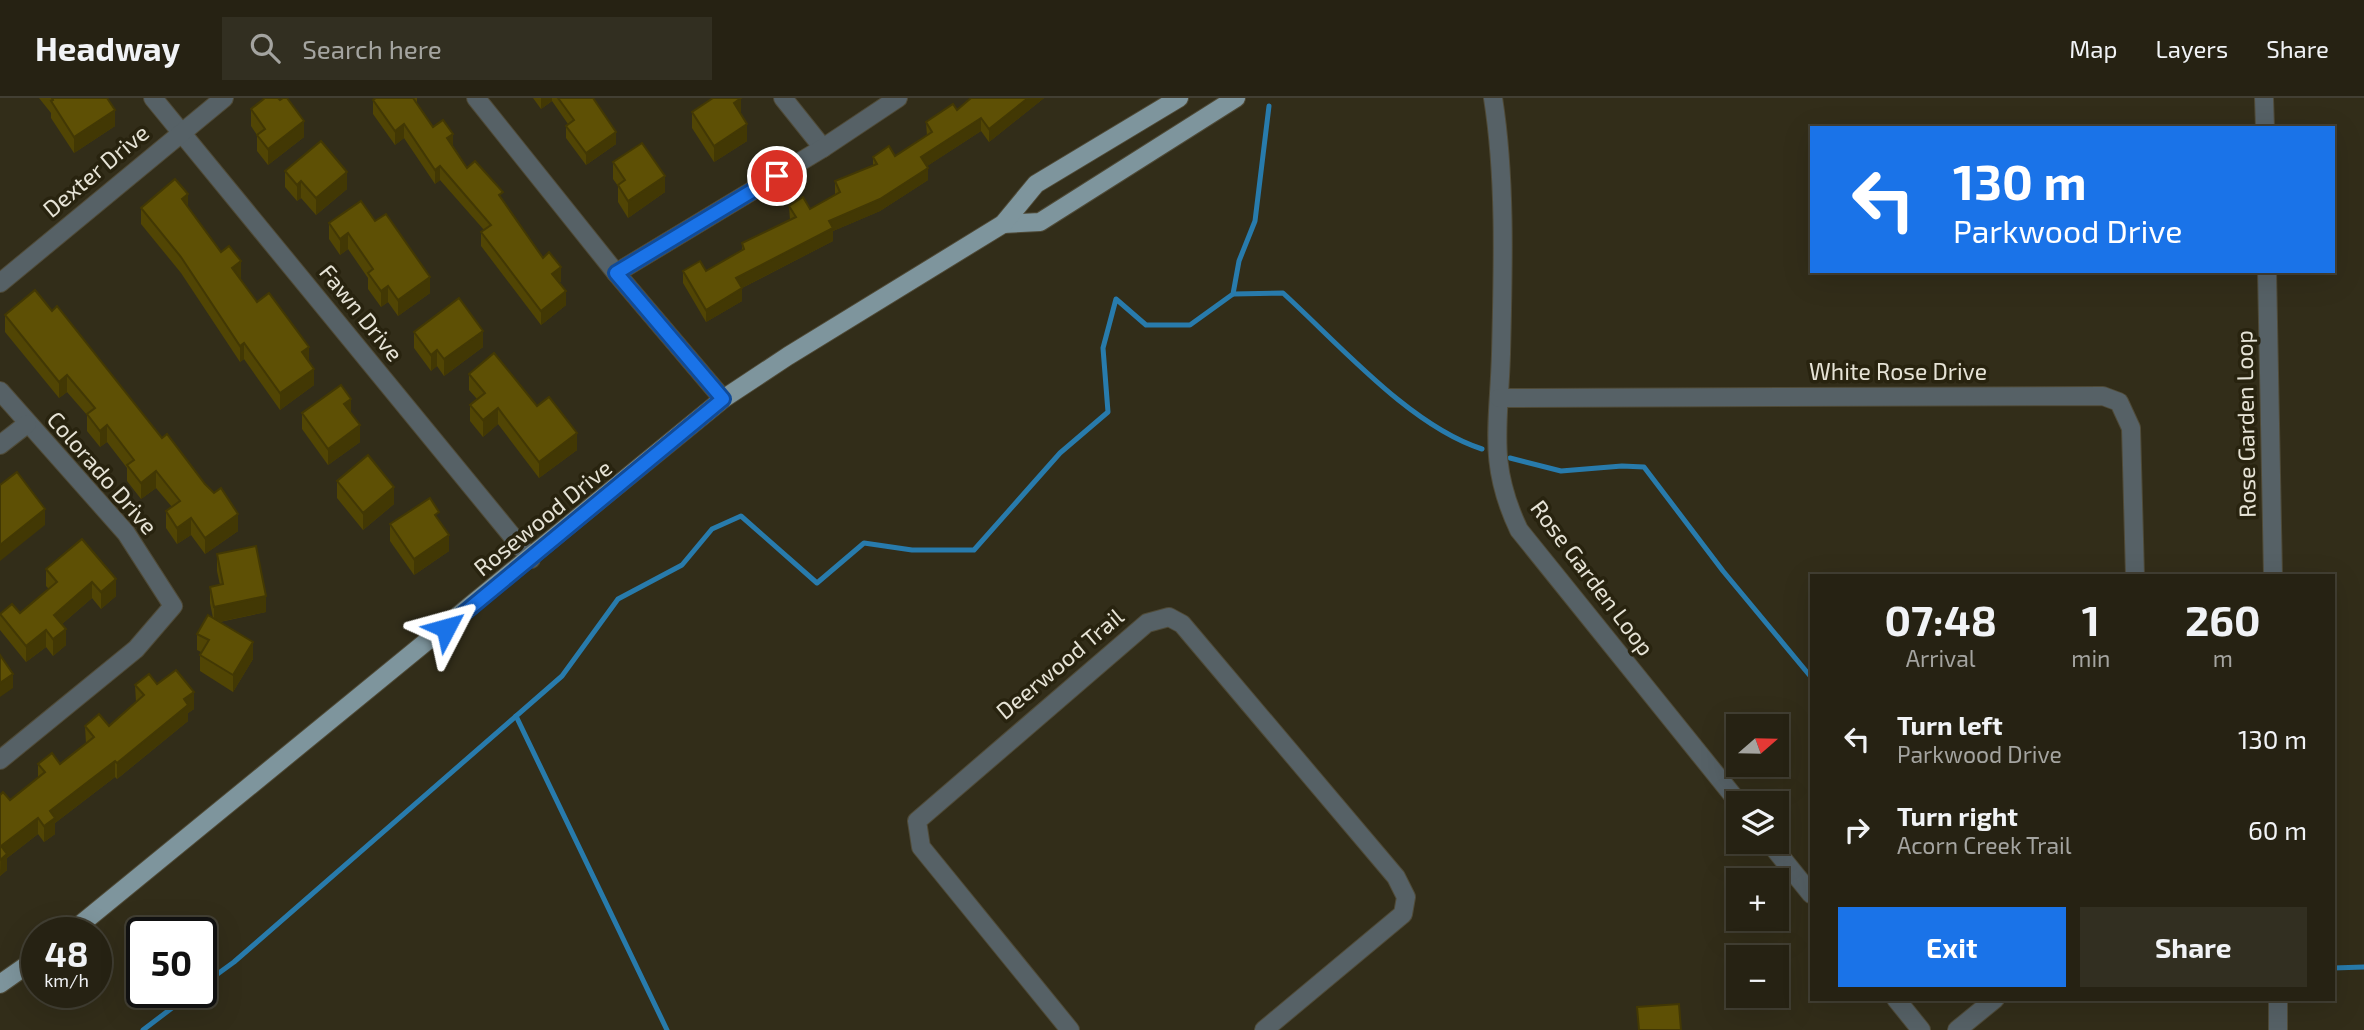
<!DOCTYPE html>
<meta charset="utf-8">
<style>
body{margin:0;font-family:"Exo 2",sans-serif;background:#322f21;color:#f1f3f6;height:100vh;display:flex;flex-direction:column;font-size:26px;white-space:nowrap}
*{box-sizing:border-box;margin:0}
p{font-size:23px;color:#a4a4a0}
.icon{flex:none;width:38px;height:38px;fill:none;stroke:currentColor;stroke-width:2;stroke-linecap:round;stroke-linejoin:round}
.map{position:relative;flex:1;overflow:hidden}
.sheet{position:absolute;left:1810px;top:476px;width:525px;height:427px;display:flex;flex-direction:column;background:#262213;border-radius:0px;box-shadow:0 7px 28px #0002,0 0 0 2px #423f33}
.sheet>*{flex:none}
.banner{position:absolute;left:1810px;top:28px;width:525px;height:147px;border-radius:0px;box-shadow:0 7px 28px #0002,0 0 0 2px #423f33;background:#1a73e8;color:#fff;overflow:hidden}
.needle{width:46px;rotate:70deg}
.buttons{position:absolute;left:1726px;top:616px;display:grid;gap:14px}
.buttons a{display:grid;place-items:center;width:63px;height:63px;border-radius:0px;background:#262213;box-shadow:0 7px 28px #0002,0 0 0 2px #423f33;font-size:35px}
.speed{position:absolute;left:21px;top:819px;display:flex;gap:14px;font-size:35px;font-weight:700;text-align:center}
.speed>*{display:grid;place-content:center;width:91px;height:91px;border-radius:50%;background:#262213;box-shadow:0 7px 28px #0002,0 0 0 2px #423f33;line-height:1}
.speed small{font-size:18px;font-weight:400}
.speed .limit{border:4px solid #111;border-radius:10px;background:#fff;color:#111}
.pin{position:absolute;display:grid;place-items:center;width:60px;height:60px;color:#fff;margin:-30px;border:4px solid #fff;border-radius:50%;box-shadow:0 2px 7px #0007}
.me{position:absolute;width:77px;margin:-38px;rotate:51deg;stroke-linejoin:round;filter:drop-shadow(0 0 5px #0008)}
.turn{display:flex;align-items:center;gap:24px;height:147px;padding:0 28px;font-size:32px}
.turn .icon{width:91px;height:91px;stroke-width:2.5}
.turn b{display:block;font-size:49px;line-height:60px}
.eta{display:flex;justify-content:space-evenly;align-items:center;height:119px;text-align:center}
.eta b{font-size:42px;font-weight:700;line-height:49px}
.action{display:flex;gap:14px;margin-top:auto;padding:14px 28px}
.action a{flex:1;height:80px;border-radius:0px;background:#1a73e8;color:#fff;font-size:28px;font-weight:700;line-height:80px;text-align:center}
.action a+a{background:#322f21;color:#f1f3f6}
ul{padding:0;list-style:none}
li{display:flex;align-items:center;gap:21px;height:91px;padding:0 28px}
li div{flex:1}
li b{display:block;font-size:26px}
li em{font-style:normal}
header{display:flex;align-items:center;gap:42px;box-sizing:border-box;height:98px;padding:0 35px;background:#262213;border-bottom:2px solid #423f33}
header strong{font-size:33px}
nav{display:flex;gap:38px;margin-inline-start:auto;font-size:24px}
.search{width:490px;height:63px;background:#322f21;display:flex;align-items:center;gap:18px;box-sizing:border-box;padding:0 24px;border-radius:0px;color:#a4a4a0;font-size:26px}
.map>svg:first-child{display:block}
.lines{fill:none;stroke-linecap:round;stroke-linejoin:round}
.stream{stroke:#287bac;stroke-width:5}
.minor-casing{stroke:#4f4a37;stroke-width:20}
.major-casing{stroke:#4f4a37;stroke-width:20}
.minor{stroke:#566166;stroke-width:18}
.major{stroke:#7e959d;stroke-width:18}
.wall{fill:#514504}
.shaded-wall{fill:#423804}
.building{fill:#5e5005;stroke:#423804;stroke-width:2}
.route-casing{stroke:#114b97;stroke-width:18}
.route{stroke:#1a73e8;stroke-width:12}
.labels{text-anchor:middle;stroke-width:7;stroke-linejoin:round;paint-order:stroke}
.street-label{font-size:23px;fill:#e6e3d6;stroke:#28230f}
</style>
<header>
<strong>Headway</strong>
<div class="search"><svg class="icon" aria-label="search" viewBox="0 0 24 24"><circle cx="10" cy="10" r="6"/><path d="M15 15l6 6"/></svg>Search here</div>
<nav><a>Map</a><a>Layers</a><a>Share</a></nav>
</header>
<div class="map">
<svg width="2364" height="932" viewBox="0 0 2364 932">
<rect width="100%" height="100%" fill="#322d19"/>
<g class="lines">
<g class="stream">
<path d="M1233 196 1283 195C1339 246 1410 328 1482 351"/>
<polyline points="1510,360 1561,373 1622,368 1644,369 1723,473 1811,579"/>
<polyline points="516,618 667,932"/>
<polyline points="2333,870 2364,869"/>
<polyline points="201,888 234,864 562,578 618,501 682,467 712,431 741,418 817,485 864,445 912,452 974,452 1060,355 1108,314 1103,250 1116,201 1146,227 1190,227 1233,196 1239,163 1255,123 1269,8"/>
<polyline points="143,932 193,894"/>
</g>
<g class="minor-casing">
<g id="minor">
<polyline points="153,0 531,461"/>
<polyline points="476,0 616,175 723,301"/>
<polyline points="783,0 823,50"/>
<path d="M1493 0C1506 81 1503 173 1501 256 1499 327 1487 365 1519 432L1739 705"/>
<polyline points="2264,0 2265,30"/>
<polyline points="2267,173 2273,478"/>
<polyline points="616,175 823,50 898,0"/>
<polyline points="0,185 224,0"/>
<polyline points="0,293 126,435 173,508 136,551 0,662"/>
<polyline points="1499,300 2103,298 2119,304 2131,330 2135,478"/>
<polyline points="0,347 27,326"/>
<polyline points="1769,744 1811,796"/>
<polyline points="1896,901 1921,932"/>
<polyline points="1070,932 921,749 917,723 1147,525 1169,519 1182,526 1396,779 1406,799 1403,816 1264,932"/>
<polyline points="1957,932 1995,901"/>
<polyline points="2278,932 2278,901"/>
</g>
</g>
<g class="major-casing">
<g id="major">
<polyline points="1003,126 1040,124 1236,0"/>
<polyline points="70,835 723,301 788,258 1003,126 1036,86 1179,0"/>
<polyline points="0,886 37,860"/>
</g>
</g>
<use href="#minor" class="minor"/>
<use href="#major" class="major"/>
</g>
<g class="wall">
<polygon points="39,0 107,0 115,28 74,55 51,20 51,15"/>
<polygon points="374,0 417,0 417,4 416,5 433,29 453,48 467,70 503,103 543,160 561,183 559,185 566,207 541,227 481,148 481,134 484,132 440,82 435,86 404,40 395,47 373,16 373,2"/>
<polygon points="533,0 593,0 616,46 586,67 566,40 566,28 568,26 552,3 541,11"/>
<polygon points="971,0 1044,0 989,44 981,33 927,68 928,82 880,113 833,133 833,143 742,190 742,203 706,224 683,185 683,173 706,173 742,152 742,145 790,122 789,108 810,111 835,97 835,83 873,67 873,59 895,58 927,38 926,24 957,12"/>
<polygon points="251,11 304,39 268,67 257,53 257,37 251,28"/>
<polygon points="692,14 747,43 714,64 692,30"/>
<polygon points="613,64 665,94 628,120 618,104 618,88 613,81"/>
<polygon points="285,73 347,91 316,117 301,100 297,103 285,89"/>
<polygon points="141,110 188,110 241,180 240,181 257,204 309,264 314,287 280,312 244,261 240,264 181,175 141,126"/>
<polygon points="375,123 430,195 398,218 388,204 381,209 368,191 368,180 348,151 340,157 329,141 329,125"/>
<polygon points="52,213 162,340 238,433 205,456 191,437 177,446 166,430 166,413 172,409 156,390 141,401 127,383 127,370 107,344 100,349 87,333 87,317 67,294 59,300 5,234 5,217"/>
<polygon points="414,234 483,249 444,278 437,268 431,273 414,250"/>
<polygon points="469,276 537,308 577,352 539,380 498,326 483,339 470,323 470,307 477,301 469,292"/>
<polygon points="302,315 360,344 328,367 302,331"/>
<polygon points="337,383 394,406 363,432 337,400"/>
<polygon points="439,423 449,453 414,477 390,443 390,426"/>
<polygon points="82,441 116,498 101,511 92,500 62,526 66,547 53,558 46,549 26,564 0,532 0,516 20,515 49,491 46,488 46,471"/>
<polygon points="217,456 266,514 220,524 253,561 233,594 200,573 200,557 201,554 197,552 197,536 213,520 210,505 210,489 220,487 217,473"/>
<polygon points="157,586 194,611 188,615 188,623 117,681 115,679 55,725 55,736 44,744 38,736 7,760 7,772 0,778 0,697 10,702 38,680 38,666 60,666 86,646 85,628 109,628 136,604 135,587"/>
</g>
<g class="shaded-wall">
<polygon points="541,0 552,0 552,3 541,11"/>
<polygon points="741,0 741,17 734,5"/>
<polygon points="1028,0 1044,0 989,44 989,31"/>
<polygon points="115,12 115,28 74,55 74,39"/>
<polygon points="981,20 981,33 921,72 921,59"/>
<polygon points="304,23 304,39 268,67 268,51"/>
<polygon points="404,26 404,40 395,47 395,33"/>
<polygon points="747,26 747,43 714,64 714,48"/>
<polygon points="616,34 616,46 586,67 586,55"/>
<polygon points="453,36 453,50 447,40"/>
<polygon points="440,68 440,82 435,86 435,72"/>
<polygon points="928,70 928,82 880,113 833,133 833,143 736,193 736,180 829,123"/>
<polygon points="347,74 347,91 316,117 316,100"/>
<polygon points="665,78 665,94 628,120 628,103"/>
<polygon points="301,83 301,100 297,103 297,87"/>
<polygon points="188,96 188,113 182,101"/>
<polygon points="348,135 348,151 340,157 340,141"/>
<polygon points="241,163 241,180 232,186 232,170"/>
<polygon points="561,169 561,183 552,190 552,176"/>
<polygon points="430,179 430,195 398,218 398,202"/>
<polygon points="388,188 388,204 381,209 381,193"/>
<polygon points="742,190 742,203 706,224 706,212"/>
<polygon points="566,193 566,207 541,227 541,213"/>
<polygon points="483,233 483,249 444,278 444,261"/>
<polygon points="244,245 244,261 240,264 240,248"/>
<polygon points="309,249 309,265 302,254"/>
<polygon points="437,252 437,268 431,273 431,257"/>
<polygon points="314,271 314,287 280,312 280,295"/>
<polygon points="67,277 67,294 59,300 59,284"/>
<polygon points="351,301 351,318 344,306"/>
<polygon points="498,310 498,326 483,339 483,322"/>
<polygon points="107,327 107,344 100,349 100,333"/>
<polygon points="360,327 360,344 328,367 328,351"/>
<polygon points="577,335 577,352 539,380 539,364"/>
<polygon points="156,373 156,390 141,401 141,385"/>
<polygon points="394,389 394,406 363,432 363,415"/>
<polygon points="45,411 45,427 0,463 0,447"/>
<polygon points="238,416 238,433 205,456 205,440"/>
<polygon points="191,420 191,437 177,446 177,430"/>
<polygon points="449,437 449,453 414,477 414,461"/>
<polygon points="116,481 116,498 101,511 101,494"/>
<polygon points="92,484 92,500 54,533 54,517"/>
<polygon points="266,498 266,514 214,525 214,509"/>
<polygon points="66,531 66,547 53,558 53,541"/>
<polygon points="46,532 46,549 26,564 26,548"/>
<polygon points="253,544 253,561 233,594 233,577"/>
<polygon points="13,576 13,590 0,599 0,585"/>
<polygon points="194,594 194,611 188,615 188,623 117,681 117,665 184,601"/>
<polygon points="115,663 115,679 55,725 55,736 44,744 44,728 50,713"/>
<polygon points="38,720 38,736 7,760 7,772 0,778 1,748"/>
</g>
<g class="building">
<polygon points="52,0 107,0 115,12 74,39 51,3 53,2"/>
<polygon points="265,0 278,0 280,2 283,0 287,0 304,23 268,51 257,37 265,31 251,11"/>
<polygon points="376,0 413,0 433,29 443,22 453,36 447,40 467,70 475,63 503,94 499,97 543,160 549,154 561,169 552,176 566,193 541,213 481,134 491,127 440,68 435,72 404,26 395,33 373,2"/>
<polygon points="558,0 593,0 616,34 586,55 566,28 574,22"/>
<polygon points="713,0 741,0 734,5 747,26 714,48 692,14"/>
<polygon points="971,0 1028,0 989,31 981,20 921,59 928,70 880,101 829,123 833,130 736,180 742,190 706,212 683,173 700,163 706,173 744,151 742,145 796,119 789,108 803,99 810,111 840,94 835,83 877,66 873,59 889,48 895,58 932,34 926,24 953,6 957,12"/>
<polygon points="321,43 347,74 316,100 301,83 297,87 285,73"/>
<polygon points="642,45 665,78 628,103 618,87 625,82 613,64"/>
<polygon points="175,81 188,96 182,101 221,154 229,148 241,163 232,170 257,204 269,195 309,249 302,254 314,271 280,295 244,245 240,248 181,159 141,110"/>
<polygon points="361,103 375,123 386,116 430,179 398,202 388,188 381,193 368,175 373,171 348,135 340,141 329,125"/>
<polygon points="35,192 52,213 57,208 162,340 167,336 205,386 214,395 221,390 238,416 205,440 191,420 177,430 166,413 180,403 156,373 141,385 127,367 134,362 107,327 100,333 87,316 95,310 67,277 59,284 5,217"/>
<polygon points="459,200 483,233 444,261 437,252 431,257 414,234"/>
<polygon points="494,255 537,308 549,299 577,335 539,364 498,310 483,322 470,307 485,295 469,276"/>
<polygon points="341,287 351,301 344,306 360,327 328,351 302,315"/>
<polygon points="368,357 394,389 363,415 337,383"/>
<polygon points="17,374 45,411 0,447 0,387"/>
<polygon points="430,400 439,414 435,417 449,437 414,461 390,426"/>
<polygon points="82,441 116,481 101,494 92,484 54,517 66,531 53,541 46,532 26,548 0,516 12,506 20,515 57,484 46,471"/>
<polygon points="256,448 266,498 214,509 210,489 223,486 217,456"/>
<polygon points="208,517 253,544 233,577 200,557 209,542 197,536"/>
<polygon points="0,557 13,576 0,585"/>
<polygon points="176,572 194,594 184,601 188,607 117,665 115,663 50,713 55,720 44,728 38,720 1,748 7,756 0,762 0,697 3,694 10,702 45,674 38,666 52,655 60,666 94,639 85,628 99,616 109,628 144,597 135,587 149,576 157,586"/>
<polygon points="1679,906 1681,932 1639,932 1637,909"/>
</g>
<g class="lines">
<g class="route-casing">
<polyline id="route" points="446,530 723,301 616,175 777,78"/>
</g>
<use href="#route" class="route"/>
</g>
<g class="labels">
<g class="street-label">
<text transform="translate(96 73) rotate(-40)" y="8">Dexter Drive</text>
<text transform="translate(361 215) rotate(51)" y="8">Fawn Drive</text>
<text x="1898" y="282">White Rose Drive</text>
<text transform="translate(2246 326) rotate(-91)" y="8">Rose Garden Loop</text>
<text transform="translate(102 375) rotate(49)" y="8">Colorado Drive</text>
<text transform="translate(543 420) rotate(-39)" y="8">Rosewood Drive</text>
<text transform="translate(1592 480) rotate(53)" y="8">Rose Garden Loop</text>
<text transform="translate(1060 566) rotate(-40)" y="8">Deerwood Trail</text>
</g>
</g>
</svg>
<div class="buttons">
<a><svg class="needle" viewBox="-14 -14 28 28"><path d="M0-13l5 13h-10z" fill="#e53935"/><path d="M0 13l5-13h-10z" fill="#a4a4a0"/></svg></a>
<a><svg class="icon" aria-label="layers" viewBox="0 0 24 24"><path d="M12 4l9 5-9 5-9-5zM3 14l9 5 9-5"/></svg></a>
<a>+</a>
<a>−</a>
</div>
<div class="speed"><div>48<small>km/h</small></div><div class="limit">50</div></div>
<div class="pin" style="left:777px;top:78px;background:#d93025"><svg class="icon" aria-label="arrive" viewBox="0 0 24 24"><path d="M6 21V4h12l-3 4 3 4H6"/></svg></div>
<svg class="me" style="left:446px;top:530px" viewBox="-20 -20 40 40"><path d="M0-17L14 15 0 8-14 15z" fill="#1a73e8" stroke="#fff" stroke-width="4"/></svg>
<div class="banner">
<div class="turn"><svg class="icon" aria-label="left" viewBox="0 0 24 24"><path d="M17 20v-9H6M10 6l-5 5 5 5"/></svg><div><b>130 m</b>Parkwood Drive</div></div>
</div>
<section class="sheet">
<div class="eta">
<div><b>07:48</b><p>Arrival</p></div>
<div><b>1</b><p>min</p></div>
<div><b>260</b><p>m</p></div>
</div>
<ul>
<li><svg class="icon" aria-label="left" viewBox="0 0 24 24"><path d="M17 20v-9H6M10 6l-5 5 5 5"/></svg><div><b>Turn left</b><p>Parkwood Drive</p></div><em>130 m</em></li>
<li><svg class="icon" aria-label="right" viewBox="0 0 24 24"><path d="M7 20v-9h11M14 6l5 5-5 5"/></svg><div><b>Turn right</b><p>Acorn Creek Trail</p></div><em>60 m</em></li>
</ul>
<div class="action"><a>Exit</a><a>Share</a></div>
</section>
</div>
